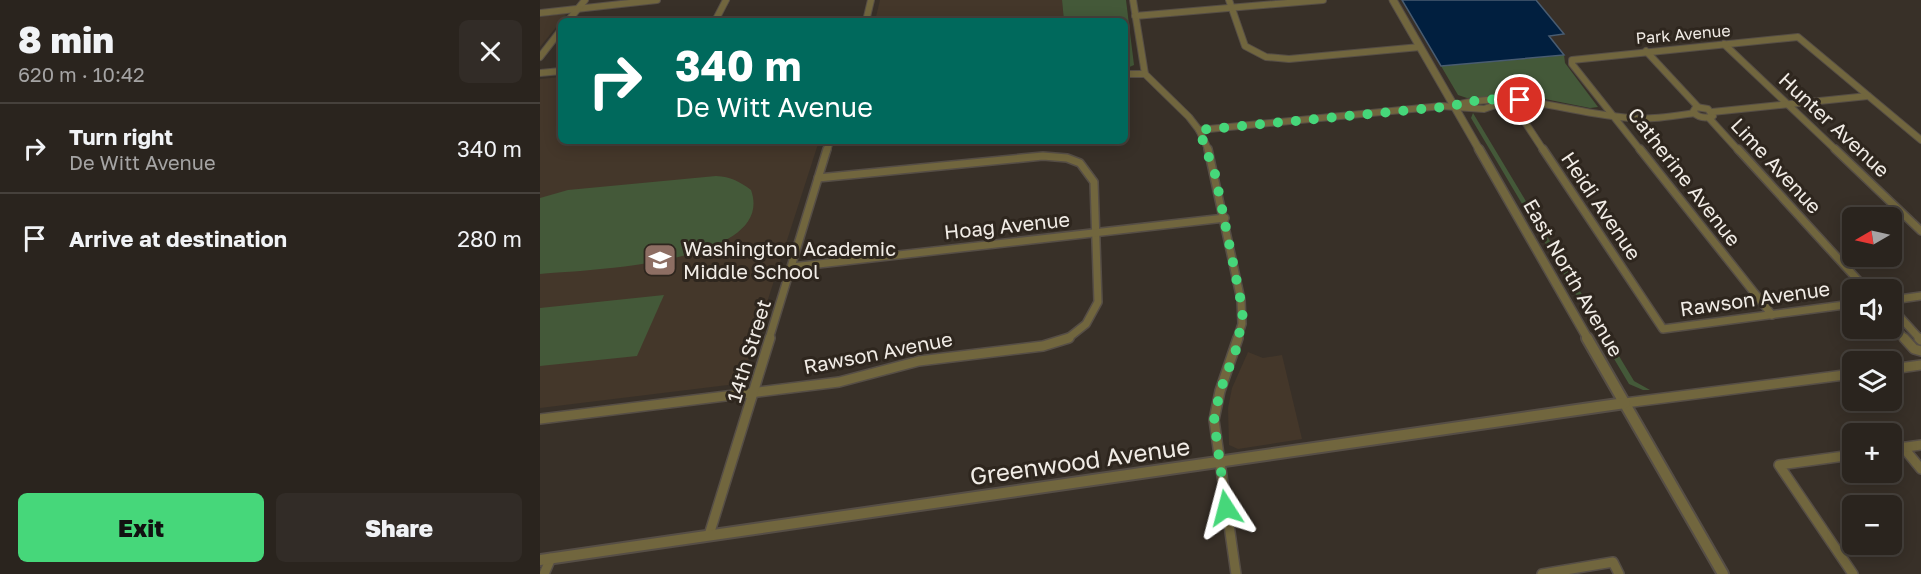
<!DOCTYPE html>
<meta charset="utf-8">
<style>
body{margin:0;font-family:"Golos Text",sans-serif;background:#322c27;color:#f1f3f6;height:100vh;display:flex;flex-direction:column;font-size:22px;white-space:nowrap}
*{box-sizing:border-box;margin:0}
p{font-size:20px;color:#a5a4a4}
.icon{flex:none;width:33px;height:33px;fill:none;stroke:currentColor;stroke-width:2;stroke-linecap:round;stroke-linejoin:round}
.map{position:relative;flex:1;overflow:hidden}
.side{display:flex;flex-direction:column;background:#2a241e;width:540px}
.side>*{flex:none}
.hud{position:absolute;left:18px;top:18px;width:570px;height:126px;border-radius:9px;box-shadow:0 3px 15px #0003,0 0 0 2px #46413c;background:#00695c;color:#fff;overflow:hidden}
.needle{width:39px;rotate:261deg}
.fabs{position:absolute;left:1302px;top:207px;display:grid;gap:12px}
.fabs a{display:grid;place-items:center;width:60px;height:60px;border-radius:9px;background:#2a241e;box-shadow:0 3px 15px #0003,0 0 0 2px #46413c;font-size:30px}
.pin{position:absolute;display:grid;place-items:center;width:51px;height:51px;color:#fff;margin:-26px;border:3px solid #fff;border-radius:50%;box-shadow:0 2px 6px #0007}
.me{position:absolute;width:66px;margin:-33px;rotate:351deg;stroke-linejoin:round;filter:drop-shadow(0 0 4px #0008)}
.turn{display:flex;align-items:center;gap:21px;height:126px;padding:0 18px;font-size:27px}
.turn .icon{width:78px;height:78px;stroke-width:2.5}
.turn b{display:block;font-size:42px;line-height:51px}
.round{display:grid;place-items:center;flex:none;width:63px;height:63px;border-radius:9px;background:#322c27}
.headline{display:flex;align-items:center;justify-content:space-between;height:102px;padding:0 18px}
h1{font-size:36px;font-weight:800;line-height:45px}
.button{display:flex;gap:12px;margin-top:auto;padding:12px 18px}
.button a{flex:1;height:69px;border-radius:9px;background:#46d77a;color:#111;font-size:24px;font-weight:800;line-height:69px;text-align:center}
.button a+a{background:#322c27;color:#f1f3f6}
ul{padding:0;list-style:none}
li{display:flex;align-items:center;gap:18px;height:90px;padding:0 18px;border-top:2px solid #46413c}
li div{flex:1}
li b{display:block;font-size:22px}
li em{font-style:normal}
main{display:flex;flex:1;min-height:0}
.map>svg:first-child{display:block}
.built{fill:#44372a}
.green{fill:#445939}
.water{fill:#011f3f;stroke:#495c71;stroke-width:1.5}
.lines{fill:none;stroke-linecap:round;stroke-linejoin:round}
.minor-far2-casing{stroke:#564e46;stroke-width:8}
.minor-far1-casing{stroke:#564e46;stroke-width:10}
.minor-casing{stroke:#564e46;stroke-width:12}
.tertiary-far2-casing{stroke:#564e46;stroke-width:9}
.tertiary-far1-casing{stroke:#564e46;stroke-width:11}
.tertiary-casing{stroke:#564e46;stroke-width:14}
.minor-far2{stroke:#71663e;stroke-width:6}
.minor-far1{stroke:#71663e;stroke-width:7}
.minor{stroke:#71663e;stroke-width:9}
.tertiary-far2{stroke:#71663e;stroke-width:7}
.tertiary-far1{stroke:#71663e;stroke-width:8}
.tertiary{stroke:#71663e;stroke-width:10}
.route{stroke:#46d77a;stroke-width:10;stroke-dasharray:0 18}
.labels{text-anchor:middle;stroke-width:6;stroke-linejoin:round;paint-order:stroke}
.far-street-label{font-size:16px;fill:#f1ece6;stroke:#2e261e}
.street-label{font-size:20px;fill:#f1ece6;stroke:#2e261e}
.poi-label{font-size:20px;fill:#f1ece6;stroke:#2e261e;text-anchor:start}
.near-street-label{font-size:24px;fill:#f1ece6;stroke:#2e261e}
</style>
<main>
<section class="side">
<div class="headline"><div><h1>8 min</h1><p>620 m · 10:42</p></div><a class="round"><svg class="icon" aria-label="close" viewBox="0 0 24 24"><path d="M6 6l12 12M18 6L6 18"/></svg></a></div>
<ul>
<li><svg class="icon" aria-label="right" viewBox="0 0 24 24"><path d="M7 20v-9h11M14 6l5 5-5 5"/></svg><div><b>Turn right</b><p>De Witt Avenue</p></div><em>340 m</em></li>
<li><svg class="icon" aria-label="arrive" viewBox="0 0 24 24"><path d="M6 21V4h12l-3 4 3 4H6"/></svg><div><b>Arrive at destination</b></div><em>280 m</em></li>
</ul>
<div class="button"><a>Exit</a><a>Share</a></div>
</section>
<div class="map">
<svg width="1381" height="574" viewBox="0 0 1381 574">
<rect width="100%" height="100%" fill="#383028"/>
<g class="built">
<polygon points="340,0 522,0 524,21 335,21"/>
<polygon points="24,14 26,15 0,47 0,17"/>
<polygon points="21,77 21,141 279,141 202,380 196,384 0,408 0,79"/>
<polygon points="708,352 723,358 742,355 762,439 698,449 689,445 688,408 692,388"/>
</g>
<g class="green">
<polygon points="522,0 586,0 594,65 585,69 585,21 524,21"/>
<polygon points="1024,55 1025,63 1058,107 1050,108 985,95 927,98 918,95 901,66"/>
<polygon points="933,113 1094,381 1110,390 1103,390 1089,384 931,118"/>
<path d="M176 176C191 177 199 181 211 190 238 265 41 270 0 274V198L28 190Z"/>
<polygon points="124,295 97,356 0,366 0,308"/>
</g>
<polygon class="water" points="862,0 996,0 1024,34 1009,36 1024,55 901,66"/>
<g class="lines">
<g class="minor-far2-casing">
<g id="minor-far2">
<polyline points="593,0 605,74 649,117 659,130 669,151"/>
<polyline points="689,0 705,46 726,57 749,59 880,47"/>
<polyline points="0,13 117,0"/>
<polyline points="595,16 783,0"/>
<polyline points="28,21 45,0"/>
<polyline points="175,21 186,0"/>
<polyline points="326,21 331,0"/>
<polyline points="1184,44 1297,151"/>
<polyline points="1106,51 1158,107"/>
<polyline points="0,57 21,30"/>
<polyline points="0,73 21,71"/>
<polyline points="585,74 605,74"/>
<polyline points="971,101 1004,151"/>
<path d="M916 105C976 89 1031 114 1090 118 1112 120 1134 116 1155 113"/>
<path d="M1156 107 1168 109 1173 116C1165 119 1159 118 1153 112Z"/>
<polyline points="1172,112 1328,96"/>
<polyline points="1169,118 1199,151"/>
<polyline points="659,130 902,106 944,109 967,101"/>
<polyline points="287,151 290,141"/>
<polyline points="1101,151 1032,64 1032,60 1258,37 1381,140"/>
</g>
</g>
<g class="minor-far1-casing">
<g id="minor-far1">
<polyline points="668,149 701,300 702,324 697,339"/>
<polyline points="1003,149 1123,329 1312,304"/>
<polyline points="1100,149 1232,315"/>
<polyline points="1198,149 1327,290"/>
<polyline points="1295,149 1381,231"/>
<polyline points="278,178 503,156 527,158 540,163 554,182 558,302 546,324 527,339"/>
<polyline points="252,267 685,218"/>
<polyline points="1352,300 1381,296"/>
<polyline points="1352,308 1380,339"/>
<polyline points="1352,324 1365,339"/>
<polyline points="229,339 287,149"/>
</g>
</g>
<g class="minor-casing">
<g id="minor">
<polyline points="1364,338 1374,349 1381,351"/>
<polyline points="1379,338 1381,340"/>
<polyline points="1352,369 1381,365"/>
<polyline points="1085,403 1312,374"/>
<polyline points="0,419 299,382 379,361 503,346 529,338"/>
<polyline points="1363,447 1381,469"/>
<polyline points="1352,449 1381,445"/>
<polyline points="1312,455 1239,465 1313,574"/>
<polyline points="169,535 230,338"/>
<polyline points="4,574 11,558"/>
<polyline points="696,574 674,420 680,391 698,338"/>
<polyline points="1002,574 1073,562 1079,574"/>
</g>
</g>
<g class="tertiary-far2-casing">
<polyline id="tertiary-far2" points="853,0 940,151"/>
</g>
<g class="tertiary-far1-casing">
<polyline id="tertiary-far1" points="939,149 1048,339"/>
</g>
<g class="tertiary-casing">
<g id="tertiary">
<polyline points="1047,338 1183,574"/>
<polyline points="0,560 1085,403"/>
</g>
</g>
<use href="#minor-far2" class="minor-far2"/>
<use href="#minor-far1" class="minor-far1"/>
<use href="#minor" class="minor"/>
<use href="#tertiary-far2" class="tertiary-far2"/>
<use href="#tertiary-far1" class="tertiary-far1"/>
<use href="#tertiary" class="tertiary"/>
</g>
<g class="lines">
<polyline class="route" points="686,508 674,420 680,391 697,347 703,312 675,174 659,130 914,106 924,102 957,99 980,100"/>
</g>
<defs>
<g id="school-square" transform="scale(1.725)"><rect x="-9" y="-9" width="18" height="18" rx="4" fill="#8d6e63" stroke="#2e261e"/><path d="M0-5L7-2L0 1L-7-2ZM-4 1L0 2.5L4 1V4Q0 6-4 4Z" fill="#fff"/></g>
</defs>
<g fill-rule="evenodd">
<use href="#school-square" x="120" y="260"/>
</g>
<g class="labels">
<g class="far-street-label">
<text transform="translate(1143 34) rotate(-5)" y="6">Park Avenue</text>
</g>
<g class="street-label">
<text transform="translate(1294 125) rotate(43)" y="7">Hunter Avenue</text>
<text transform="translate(1236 166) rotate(47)" y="7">Lime Avenue</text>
<text transform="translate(1144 177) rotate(52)" y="7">Catherine Avenue</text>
<text transform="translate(1061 206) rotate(56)" y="7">Heidi Avenue</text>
<text transform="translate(467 226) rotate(-6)" y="7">Hoag Avenue</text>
<text transform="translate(1033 278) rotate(60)" y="7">East North Avenue</text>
<text transform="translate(1215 299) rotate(-8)" y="7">Rawson Avenue</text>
<text transform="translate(209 351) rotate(-73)" y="7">14th Street</text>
<text transform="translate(338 353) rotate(-11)" y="7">Rawson Avenue</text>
</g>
<g class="poi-label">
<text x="143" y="256">Washington Academic<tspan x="143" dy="23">Middle School</tspan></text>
</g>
<g class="near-street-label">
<text transform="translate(540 462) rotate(-8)" y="8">Greenwood Avenue</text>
</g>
</g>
</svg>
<div class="fabs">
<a><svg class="needle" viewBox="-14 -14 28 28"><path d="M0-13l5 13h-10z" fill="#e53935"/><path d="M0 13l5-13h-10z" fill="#a5a4a4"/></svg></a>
<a><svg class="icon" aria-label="sound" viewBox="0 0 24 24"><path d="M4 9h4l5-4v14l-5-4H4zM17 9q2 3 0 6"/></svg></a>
<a><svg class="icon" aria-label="layers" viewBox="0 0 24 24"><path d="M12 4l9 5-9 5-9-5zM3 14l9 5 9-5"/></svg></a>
<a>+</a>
<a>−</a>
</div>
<div class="pin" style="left:980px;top:100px;background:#d93025"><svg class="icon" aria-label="arrive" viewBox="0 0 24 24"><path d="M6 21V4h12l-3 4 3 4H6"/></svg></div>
<svg class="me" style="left:686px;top:508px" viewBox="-20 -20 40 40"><path d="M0-17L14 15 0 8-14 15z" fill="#46d77a" stroke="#fff" stroke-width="4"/></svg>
<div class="hud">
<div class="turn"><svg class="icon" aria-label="right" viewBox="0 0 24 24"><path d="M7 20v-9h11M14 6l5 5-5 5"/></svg><div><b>340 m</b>De Witt Avenue</div></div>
</div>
</div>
</main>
